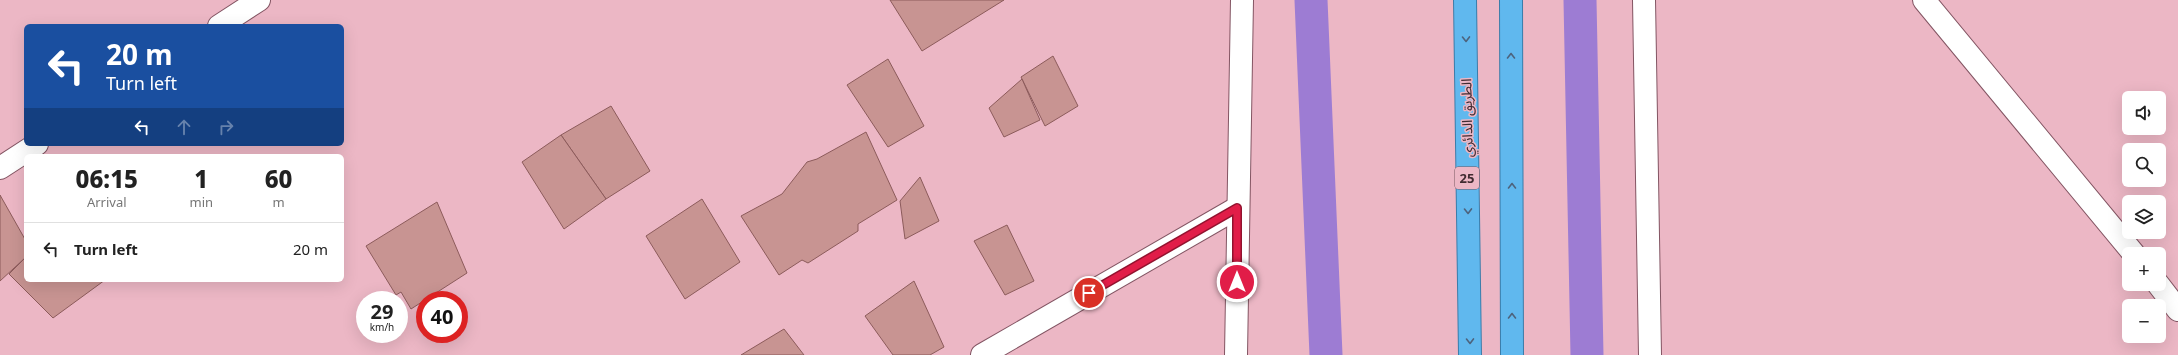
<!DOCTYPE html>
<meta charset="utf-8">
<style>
body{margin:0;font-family:"Noto Sans","Noto Sans Arabic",sans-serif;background:#f2f2f2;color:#222;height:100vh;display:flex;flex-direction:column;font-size:15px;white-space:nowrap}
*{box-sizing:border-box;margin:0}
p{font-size:13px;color:#767676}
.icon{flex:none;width:22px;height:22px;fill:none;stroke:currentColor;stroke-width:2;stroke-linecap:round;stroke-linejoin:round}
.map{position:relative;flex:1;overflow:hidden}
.panel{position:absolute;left:24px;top:154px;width:320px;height:128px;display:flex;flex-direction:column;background:#fff;border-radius:6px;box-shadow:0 4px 16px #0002}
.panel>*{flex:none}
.hud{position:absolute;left:24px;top:24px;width:320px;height:122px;border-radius:6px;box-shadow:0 4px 16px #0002;background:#1a4fa0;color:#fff;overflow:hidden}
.fabs{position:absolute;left:2122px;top:91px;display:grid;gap:8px}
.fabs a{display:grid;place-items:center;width:44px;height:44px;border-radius:6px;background:#fff;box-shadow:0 4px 16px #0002;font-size:20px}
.speed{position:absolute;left:356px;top:291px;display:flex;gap:8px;font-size:20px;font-weight:700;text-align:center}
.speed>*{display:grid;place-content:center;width:52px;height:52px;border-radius:50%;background:#fff;box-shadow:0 4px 16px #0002;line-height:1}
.speed small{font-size:10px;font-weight:400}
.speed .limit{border:6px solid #d22;background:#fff;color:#111}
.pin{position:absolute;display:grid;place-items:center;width:34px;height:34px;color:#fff;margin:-17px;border:2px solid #fff;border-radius:50%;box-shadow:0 1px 4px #0007}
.me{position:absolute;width:44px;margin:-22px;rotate:0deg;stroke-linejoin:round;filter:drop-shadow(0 0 3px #0008)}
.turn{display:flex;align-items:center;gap:14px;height:84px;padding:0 16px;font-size:18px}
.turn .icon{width:52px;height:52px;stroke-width:2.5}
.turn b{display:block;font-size:28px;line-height:34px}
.lanes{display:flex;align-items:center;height:38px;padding:0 16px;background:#0003;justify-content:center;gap:20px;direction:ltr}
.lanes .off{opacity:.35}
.eta{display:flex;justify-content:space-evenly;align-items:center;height:68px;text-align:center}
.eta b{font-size:24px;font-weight:800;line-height:28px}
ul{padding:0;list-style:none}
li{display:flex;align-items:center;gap:12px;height:52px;padding:0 16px;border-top:1px solid #e0e0e0}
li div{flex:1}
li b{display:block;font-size:15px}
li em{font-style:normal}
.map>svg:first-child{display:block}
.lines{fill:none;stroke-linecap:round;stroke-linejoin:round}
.canal{stroke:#9d7cd3;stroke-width:33}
.building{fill:#c89492;stroke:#8c5b5b}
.minor-casing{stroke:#835563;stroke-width:24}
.tertiary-casing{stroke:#835563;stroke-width:24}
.trunk-casing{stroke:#3b7ca9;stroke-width:24}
.minor{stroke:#fff;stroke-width:22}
.tertiary{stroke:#fff;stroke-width:22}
.trunk{stroke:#60b8ee;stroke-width:22}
.oneway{stroke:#4d637d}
.route-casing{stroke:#92132f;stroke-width:10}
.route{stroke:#e11d48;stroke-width:7}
.labels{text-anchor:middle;stroke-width:3;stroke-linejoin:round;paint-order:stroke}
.shield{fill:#ecb7c5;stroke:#74555d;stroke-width:1}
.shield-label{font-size:13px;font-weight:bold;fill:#402b31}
.street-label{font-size:14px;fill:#402b31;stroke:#ecb7c5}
</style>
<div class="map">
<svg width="2178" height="355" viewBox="0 0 2178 355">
<rect width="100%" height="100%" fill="#ecb7c5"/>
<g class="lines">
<g class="canal">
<polyline points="1311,0 1326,355"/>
<polyline points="1580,0 1587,355"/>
</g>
</g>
<g class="building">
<polygon points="890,0 1004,0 922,51"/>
<polygon points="1053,56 1078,106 1045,126 1021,77"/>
<polygon points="888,59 924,126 888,147 847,85"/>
<polygon points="1022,79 1040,120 1004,137 989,108"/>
<polygon points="611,106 650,171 606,199 561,135"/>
<polygon points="866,132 897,200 858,224 858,231 808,263 802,260 779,275 741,216 782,194 807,162 817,159"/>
<polygon points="561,135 606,199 564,229 522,162"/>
<polygon points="920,177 939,221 905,239 900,201"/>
<polygon points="0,195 26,241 26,257 0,281"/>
<polygon points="702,199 740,262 685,299 646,236"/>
<polygon points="437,202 467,273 411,309 401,292 396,295 366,246"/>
<polygon points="1007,225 1034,281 1005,295 974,241"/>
<polygon points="26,257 26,280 105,280 53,318 9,274"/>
<polygon points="914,281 944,347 930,355 893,355 865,316"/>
<polygon points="784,329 804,355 741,355"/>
</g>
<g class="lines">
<g class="minor-casing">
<g id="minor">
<polyline points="1644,0 1650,355"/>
<polyline points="1924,0 2134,254"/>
<polyline points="2158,284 2178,310"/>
<polyline points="982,355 1237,208"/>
</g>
</g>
<g class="tertiary-casing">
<g id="tertiary">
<polyline points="219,26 259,0"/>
<polyline points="0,168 37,144"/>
<polyline points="1236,355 1242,0"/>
</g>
</g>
<g class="trunk-casing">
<g id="trunk">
<polyline points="1465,0 1470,355"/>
<polyline points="1511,0 1512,355"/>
</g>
</g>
<use href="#minor" class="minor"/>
<use href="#tertiary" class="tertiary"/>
<use href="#trunk" class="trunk"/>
</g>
<defs><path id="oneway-chevron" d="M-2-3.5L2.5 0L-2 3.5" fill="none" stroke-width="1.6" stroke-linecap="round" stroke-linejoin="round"/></defs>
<g class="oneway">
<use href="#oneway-chevron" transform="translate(1466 39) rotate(89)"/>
<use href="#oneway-chevron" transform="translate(1511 56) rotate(-90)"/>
<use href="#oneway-chevron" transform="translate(1512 186) rotate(-90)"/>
<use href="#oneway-chevron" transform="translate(1468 211) rotate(89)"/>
<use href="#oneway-chevron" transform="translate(1512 316) rotate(-90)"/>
<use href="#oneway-chevron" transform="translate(1470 341) rotate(89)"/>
</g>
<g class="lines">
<g class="route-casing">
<polyline id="route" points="1089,293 1237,208 1237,282"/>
</g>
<use href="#route" class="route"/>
</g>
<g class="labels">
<rect class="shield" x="1455" y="167" width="24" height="22" rx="3"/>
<g class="shield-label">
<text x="1467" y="183">25</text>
</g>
<g class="street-label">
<text transform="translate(1467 118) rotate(-91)" y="5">الطريق الدائري</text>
</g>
</g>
</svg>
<div class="fabs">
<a><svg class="icon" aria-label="sound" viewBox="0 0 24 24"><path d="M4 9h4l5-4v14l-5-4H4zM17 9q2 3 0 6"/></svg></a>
<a><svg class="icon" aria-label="search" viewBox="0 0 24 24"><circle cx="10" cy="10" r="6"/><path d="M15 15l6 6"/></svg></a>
<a><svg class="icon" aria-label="layers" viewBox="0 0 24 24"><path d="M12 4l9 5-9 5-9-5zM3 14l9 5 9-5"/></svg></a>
<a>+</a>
<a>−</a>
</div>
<div class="speed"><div>29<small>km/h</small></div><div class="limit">40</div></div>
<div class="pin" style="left:1089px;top:293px;background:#d93025"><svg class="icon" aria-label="arrive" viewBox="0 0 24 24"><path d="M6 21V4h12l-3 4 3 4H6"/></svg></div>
<svg class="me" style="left:1237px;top:282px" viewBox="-20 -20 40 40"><circle r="17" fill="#e11d48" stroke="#fff" stroke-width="3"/><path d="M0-11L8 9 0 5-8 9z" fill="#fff"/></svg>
<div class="hud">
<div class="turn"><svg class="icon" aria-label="left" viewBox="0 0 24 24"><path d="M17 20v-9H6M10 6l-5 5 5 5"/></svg><div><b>20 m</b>Turn left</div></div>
<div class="lanes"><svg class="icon" aria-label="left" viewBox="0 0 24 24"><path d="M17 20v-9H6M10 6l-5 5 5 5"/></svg><svg class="icon off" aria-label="ahead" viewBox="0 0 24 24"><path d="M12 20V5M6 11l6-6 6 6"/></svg><svg class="icon off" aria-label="right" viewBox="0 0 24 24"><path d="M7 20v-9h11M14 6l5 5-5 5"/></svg></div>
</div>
<section class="panel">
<div class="eta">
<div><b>06:15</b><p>Arrival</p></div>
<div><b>1</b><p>min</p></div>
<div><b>60</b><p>m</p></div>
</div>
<ul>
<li><svg class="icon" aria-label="left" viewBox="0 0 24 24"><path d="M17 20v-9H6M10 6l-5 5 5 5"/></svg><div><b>Turn left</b></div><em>20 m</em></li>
</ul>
</section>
</div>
